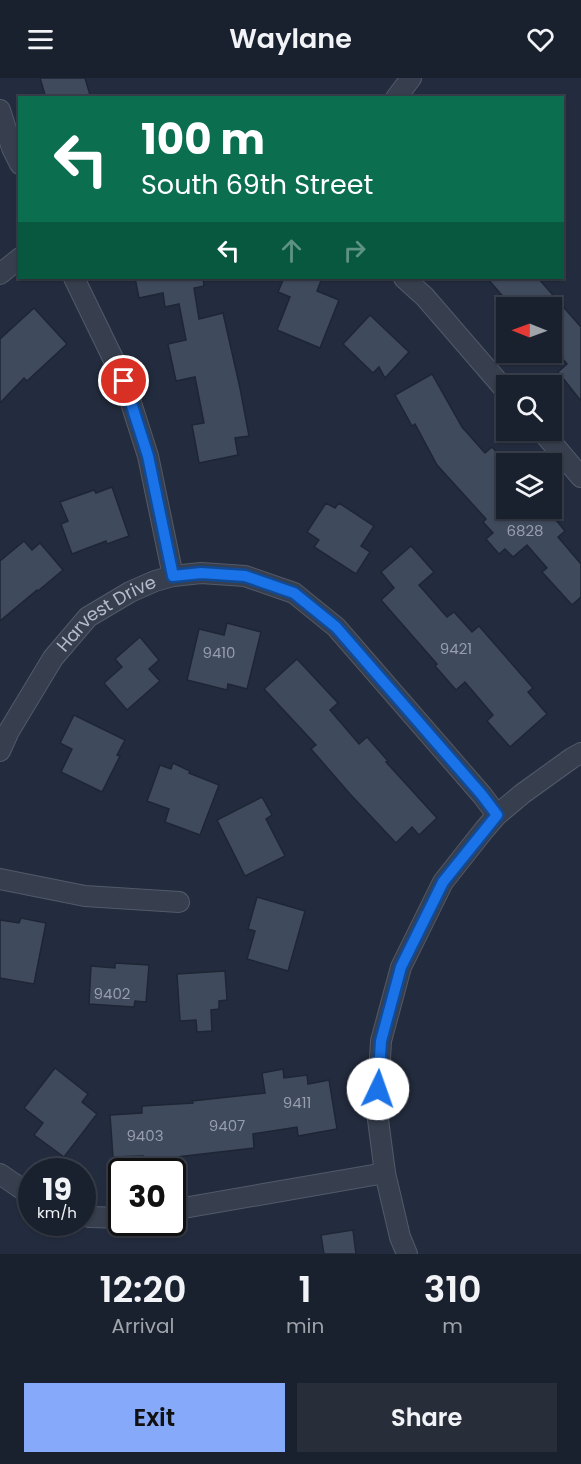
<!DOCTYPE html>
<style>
body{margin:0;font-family:Poppins,sans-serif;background:#272e3a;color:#f1f3f6;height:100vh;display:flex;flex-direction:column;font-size:22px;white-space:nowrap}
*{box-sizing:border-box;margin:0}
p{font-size:20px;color:#9fa3aa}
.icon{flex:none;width:33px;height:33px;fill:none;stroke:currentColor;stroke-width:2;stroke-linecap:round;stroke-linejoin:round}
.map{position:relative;height:1176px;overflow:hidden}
.panel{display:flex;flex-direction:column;background:#1a212e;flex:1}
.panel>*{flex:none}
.banner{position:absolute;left:18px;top:18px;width:546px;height:183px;border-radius:0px;box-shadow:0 2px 4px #0004,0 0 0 2px #383e4a;background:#0b6e4f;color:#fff;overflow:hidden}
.needle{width:39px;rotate:271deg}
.fabs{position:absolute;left:496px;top:219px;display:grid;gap:12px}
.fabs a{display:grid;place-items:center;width:66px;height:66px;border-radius:0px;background:#1a212e;box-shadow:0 2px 4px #0004,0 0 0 2px #383e4a;font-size:30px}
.speed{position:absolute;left:18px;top:1080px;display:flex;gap:12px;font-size:30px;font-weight:700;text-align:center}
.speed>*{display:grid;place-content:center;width:78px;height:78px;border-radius:50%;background:#1a212e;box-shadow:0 2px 4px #0004,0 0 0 2px #383e4a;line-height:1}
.speed small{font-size:15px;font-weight:400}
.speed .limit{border:3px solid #111;border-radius:9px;background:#fff;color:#111}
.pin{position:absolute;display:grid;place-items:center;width:51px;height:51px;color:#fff;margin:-26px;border:3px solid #fff;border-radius:50%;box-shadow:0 2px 6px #0007}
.me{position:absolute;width:66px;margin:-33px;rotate:3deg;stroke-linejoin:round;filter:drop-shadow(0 0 4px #0008)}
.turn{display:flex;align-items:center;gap:21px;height:126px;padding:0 24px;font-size:27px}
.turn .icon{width:78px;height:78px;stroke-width:2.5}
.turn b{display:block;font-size:42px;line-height:51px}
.lanes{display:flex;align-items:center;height:57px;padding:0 24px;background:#0003;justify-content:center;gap:30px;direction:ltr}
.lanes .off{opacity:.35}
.eta{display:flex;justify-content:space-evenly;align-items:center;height:102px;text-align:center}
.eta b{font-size:36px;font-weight:600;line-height:42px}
.action{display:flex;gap:12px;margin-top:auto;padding:12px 24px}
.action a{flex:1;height:69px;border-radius:0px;background:#87a9fa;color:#111;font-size:24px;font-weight:600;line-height:69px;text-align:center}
.action a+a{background:#272e3a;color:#f1f3f6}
header{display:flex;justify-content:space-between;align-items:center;height:78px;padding:0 24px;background:#1a212e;font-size:27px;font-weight:600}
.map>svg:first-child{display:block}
.building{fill:#3f4a5d;stroke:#1e2635;stroke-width:1.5}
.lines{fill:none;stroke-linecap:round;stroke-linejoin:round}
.minor-casing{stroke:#525a69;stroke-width:22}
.minor{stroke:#373f4e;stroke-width:20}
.route-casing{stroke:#114b97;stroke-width:15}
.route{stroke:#1a73e8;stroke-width:10}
.labels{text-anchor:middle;stroke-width:4.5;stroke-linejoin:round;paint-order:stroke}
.number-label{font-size:15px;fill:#969eae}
.street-label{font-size:18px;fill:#b3bac9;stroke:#1c2433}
</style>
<header><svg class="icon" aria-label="menu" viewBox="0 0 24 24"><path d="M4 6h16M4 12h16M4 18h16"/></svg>Waylane<svg class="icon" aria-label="heart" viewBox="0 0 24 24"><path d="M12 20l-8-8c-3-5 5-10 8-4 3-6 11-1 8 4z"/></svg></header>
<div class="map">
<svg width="581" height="1176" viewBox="0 0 581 1176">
<rect width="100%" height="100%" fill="#232c3e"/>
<g class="building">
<polygon points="40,0 85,0 90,17 81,20 46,20"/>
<polygon points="135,200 203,200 204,208 194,210 199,241 223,235 240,310 249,358 235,360 238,377 199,385 192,347 204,345 195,299 176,303 168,266 186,262 179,226 165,229 163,215 139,220"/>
<polygon points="284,200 322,200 317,213 339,222 320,270 277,252 290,219 278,214"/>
<polygon points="487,200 538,200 581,249 581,323 558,294 567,286 552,268 552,230 513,230"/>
<polygon points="34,230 67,266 27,303 24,300 0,325 0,261"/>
<polygon points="370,237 409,274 385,300 379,289 373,295 343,266"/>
<polygon points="432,296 462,349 485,375 492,369 507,386 507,430 546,430 565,453 558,459 581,486 581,519 572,527 542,494 547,490 527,467 513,479 505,471 499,476 486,461 493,455 483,444 486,441 437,387 415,346 412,348 395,317"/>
<polygon points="112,409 129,458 107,466 106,463 72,476 61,446 68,443 60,424 94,412 96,415"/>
<polygon points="326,425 335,430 339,425 374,448 361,468 370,474 356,496 314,469 319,462 307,454"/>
<polygon points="24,463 32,472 40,465 63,492 38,513 37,512 0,543 0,483"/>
<polygon points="411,468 434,494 419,507 447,539 454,534 472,554 479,548 533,610 528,614 547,636 510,669 487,643 493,637 465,604 456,612 435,588 437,586 381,522 394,510 381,494"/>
<polygon points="227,545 261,554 247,611 228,606 227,612 187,602 199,551 224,557"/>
<polygon points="140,559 159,582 149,591 160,603 127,632 104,605 122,589 115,581"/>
<polygon points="297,581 338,625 330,632 359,666 367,659 388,683 386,684 437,740 419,757 412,749 396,765 350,716 311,671 316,667 264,611"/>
<polygon points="74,637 125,662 117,677 120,678 102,714 61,694 72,671 60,665"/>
<polygon points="173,685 190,693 189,695 219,707 200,757 165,744 169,731 147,723 160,687 171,691"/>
<polygon points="262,719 272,737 266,741 285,778 245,798 217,742"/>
<polygon points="257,819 305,833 288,893 247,881 255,853 248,851"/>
<polygon points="21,840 46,845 34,906 0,900 0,842 19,845"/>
<polygon points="115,885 149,887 146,924 135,923 134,929 89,926 91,888 115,890"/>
<polygon points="225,893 227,922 219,923 219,931 211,932 212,953 197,954 196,942 180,943 177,896"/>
<polygon points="55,990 88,1016 82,1024 97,1036 64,1079 34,1057 43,1045 24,1030"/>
<polygon points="283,991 284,1000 307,997 308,1006 329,1002 337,1051 298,1058 297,1049 253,1056 254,1070 177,1079 177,1082 143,1084 143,1078 113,1079 110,1037 142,1035 142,1028 193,1025 192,1023 265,1015 262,995"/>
<polygon points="353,1152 356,1176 324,1176 321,1157"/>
</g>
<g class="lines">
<g class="minor-casing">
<g id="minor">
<polyline points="396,20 411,0"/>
<polyline points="0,32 12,70 20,86"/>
<polyline points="0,196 20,180"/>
<polyline points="74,200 124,303 148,378 173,498"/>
<polyline points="404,200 425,219 507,314"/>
<polyline points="541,352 581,399"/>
<path id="s1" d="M0 673 9 653 53 580 88 539 130 514 155 503 173 498 201 495 245 498 294 515 336 549 482 717 497 737"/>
<polyline points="0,801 85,818 179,824"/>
<polyline points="0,1096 32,1118"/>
<polyline points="172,1132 385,1095"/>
<polyline points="82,1137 90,1139 122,1140"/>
<polyline points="407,1176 400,1159 385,1095 377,1034 381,963 401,889 443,804 484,752 497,737 522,716 572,680 581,675"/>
</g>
</g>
<use href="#minor" class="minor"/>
</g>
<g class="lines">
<g class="route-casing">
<polyline id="route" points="124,303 148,378 173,498 201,495 245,498 294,515 336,549 482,717 497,737 443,804 401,889 381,963 378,1011"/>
</g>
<use href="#route" class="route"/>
</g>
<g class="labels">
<g class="number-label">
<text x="525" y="458">6828</text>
<text x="456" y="576">9421</text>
<text x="219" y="580">9410</text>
<text x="112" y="921">9402</text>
<text x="297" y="1030">9411</text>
<text x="227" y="1053">9407</text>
<text x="145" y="1063">9403</text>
</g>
<g class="street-label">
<text dy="6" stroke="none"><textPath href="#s1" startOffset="178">Harvest Drive</textPath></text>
</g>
</g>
</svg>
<div class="fabs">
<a><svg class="needle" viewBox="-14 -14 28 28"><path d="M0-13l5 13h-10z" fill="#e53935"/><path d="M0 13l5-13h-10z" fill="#9fa3aa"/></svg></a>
<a><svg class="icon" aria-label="search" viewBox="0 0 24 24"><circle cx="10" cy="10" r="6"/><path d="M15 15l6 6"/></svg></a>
<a><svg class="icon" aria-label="layers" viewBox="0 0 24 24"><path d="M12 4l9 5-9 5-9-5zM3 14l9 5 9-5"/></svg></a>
</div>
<div class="speed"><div>19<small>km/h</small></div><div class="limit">30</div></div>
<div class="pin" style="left:124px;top:303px;background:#d93025"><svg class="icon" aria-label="arrive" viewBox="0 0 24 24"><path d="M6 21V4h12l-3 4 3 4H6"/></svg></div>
<svg class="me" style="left:378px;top:1011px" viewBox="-20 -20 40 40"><circle r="19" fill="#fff"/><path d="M0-13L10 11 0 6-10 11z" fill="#1a73e8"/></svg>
<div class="banner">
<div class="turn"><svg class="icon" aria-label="left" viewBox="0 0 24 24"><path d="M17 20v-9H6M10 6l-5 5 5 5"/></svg><div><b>100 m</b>South 69th Street</div></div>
<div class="lanes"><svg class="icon" aria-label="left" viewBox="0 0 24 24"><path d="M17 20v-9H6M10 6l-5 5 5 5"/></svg><svg class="icon off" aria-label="ahead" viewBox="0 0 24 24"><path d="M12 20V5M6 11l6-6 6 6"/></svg><svg class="icon off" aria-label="right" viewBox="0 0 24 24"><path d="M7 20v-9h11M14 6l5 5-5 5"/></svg></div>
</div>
</div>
<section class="panel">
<div class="eta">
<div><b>12:20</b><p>Arrival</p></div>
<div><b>1</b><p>min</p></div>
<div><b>310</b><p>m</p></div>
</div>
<div class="action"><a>Exit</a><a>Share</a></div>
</section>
